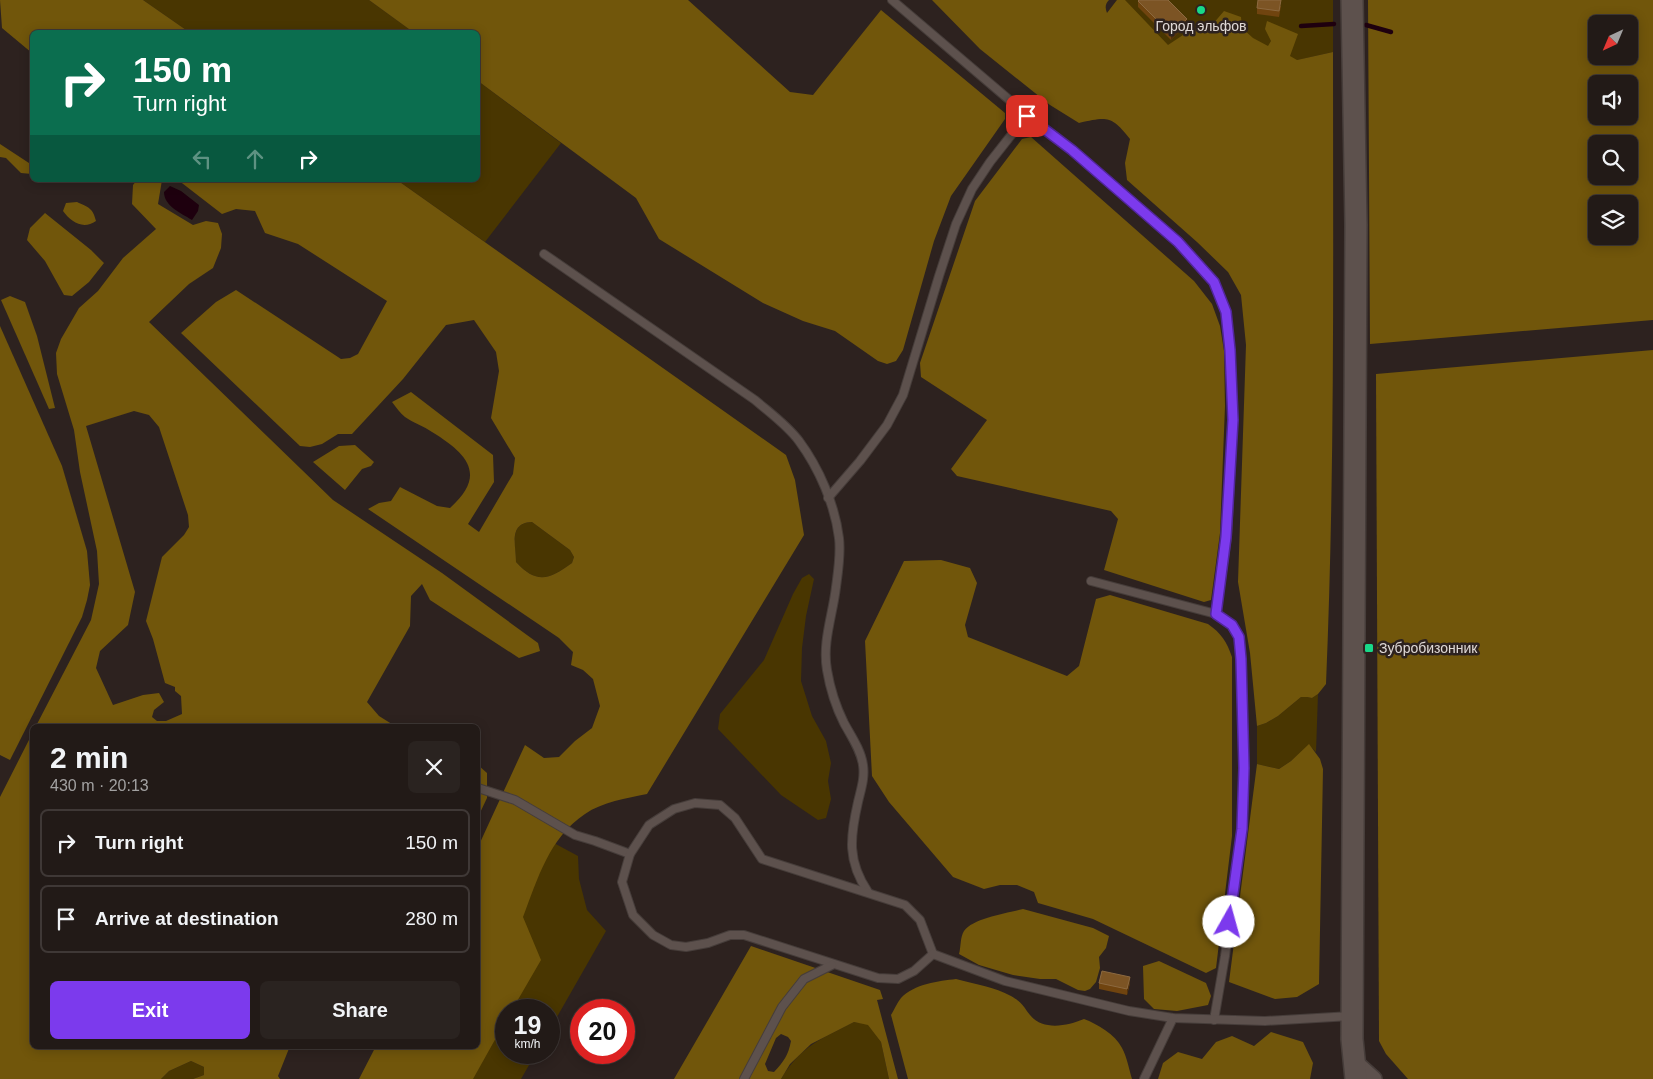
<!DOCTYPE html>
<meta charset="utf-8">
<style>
body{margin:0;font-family:Arial,sans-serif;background:#2a2320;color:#f1f3f6;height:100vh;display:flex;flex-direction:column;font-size:19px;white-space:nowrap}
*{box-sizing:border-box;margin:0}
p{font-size:16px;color:#a2a1a1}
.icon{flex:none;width:28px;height:28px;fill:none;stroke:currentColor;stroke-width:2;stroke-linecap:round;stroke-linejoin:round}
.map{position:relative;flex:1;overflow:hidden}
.sheet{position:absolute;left:30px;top:724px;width:450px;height:325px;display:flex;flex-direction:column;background:#221a17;border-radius:8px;box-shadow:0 2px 12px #0003,0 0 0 1px #3f3836}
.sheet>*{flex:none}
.top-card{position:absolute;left:30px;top:30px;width:450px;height:152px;border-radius:8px;box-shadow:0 2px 12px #0003,0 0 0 1px #3f3836;background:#0b6e4f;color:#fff;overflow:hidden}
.needle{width:32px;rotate:224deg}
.tools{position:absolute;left:1588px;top:15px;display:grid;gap:10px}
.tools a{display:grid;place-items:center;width:50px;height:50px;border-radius:8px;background:#221a17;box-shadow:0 2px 12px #0003,0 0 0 1px #3f3836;font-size:25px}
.speed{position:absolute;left:495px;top:999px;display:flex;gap:10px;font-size:25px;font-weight:700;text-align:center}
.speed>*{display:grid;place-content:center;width:65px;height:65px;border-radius:50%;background:#221a17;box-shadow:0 2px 12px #0003,0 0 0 1px #3f3836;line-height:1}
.speed small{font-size:12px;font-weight:400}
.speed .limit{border:8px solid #d22;background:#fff;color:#111}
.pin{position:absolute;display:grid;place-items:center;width:42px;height:42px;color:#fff;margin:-21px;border-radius:10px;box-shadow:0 2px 8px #0006}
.me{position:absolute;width:55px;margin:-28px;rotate:7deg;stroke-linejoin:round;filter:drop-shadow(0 0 4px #0008)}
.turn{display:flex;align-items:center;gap:18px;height:105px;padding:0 20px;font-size:22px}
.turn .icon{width:65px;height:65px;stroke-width:2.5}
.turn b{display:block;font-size:35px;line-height:42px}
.lanes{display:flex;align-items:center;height:48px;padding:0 20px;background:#0003;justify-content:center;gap:25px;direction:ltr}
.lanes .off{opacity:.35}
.round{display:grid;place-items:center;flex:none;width:52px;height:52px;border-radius:8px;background:#2a2320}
.overview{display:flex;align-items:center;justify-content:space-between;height:85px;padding:0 20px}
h1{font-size:30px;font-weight:700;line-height:38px}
.cta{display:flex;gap:10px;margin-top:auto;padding:10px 20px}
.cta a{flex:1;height:58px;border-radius:8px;background:#7c3aed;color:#fff;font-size:20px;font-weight:700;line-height:58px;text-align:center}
.cta a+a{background:#2a2320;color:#f1f3f6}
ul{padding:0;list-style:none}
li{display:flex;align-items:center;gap:15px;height:68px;margin:0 10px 8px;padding:0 10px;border:2px solid #3f3836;border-radius:8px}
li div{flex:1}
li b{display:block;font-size:19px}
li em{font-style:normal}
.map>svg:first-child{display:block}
.green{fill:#493601}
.forest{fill:#71560b;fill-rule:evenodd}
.water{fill:#1e000e}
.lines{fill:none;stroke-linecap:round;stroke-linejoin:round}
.stream{stroke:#1e000e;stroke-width:4.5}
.lane-casing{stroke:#463d3a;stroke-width:10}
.street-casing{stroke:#463d3a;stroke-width:18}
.secondary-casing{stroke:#463d3a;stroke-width:24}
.lane{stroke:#5d514d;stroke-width:8}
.street{stroke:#5d514d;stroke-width:15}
.secondary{stroke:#5d514d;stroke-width:21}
.wall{fill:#70440f}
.shaded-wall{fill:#50300c}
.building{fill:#7c5424;stroke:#8c6940}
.route-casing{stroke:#51269a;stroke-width:12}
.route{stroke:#7c3aed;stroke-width:9}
.poi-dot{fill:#18d989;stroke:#2d221f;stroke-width:2}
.labels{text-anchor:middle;stroke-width:5;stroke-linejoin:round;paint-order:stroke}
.poi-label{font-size:14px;fill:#e0d9d6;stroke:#2d221f}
</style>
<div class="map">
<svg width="1653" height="1079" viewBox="0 0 1653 1079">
<rect width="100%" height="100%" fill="#2d221f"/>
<g class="green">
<polygon points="143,0 369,0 413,32 189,32"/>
<polygon points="1117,0 1333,0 1333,52 1169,89 1086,42"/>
<polygon points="478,81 561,143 485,242 397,180 478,180"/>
<path d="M532 522 570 550 574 557 572 563C550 579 537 585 516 562 516 545 508 523 532 522Z"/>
<polygon points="809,574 814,579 806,616 802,648 801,681 812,716 826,741 831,763 828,781 831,799 826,818 818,820 781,795 718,729 720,714 764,660 793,594 802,578"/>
<polygon points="1318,694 1316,752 1309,745 1291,761 1279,769 1257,764 1257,726 1266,723 1278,716 1301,697 1307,697 1312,698"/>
<polygon points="539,835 578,856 579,879 587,910 606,931 549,1031 549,1010 506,1010 506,1052 536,1053 521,1079 458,1079 478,1046 515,933"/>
<path d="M854 1022 868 1024 881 1042 889 1079H781C801 1046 821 1039 854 1022Z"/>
<polygon points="191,1061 204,1067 204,1075 193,1079 161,1079 169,1071"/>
</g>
<g class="forest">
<polygon points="0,0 143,0 189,32 32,32 32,53 2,28"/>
<polygon points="369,0 688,0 790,92 813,95 881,10 1005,113 1005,119 951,196 934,241 903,350 896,361 887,364 878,361 835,331 803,321 763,303 659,239 636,198 478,81 478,32 413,32"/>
<path d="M932 0H1109C1105 4 1105 8 1107 13L1117 0H1125L1168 45 1192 29 1212 25 1224 11 1241 17 1242 28 1253 38 1268 46 1271 41 1265 29 1267 21 1298 34 1290 56 1297 60 1333 52C1333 263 1335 473 1326 684L1318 694 1312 698 1307 697H1301L1278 716 1266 723 1257 726 1250 653 1238 582 1246 345 1241 295 1228 272 1197 242 1127 180 1125 163 1130 139C1111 115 1107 117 1079 123L1050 105 980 49Z"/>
<path d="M1368 0H1653V320L1370 344ZM1596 24H1629V56H1596ZM1596 84H1629V116H1596ZM1596 144H1629V176H1596ZM1596 204H1629V236H1596Z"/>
<polygon points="1031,137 1194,281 1212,304 1220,326 1224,351 1225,406 1220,533 1211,600 1204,602 1104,570 1118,519 1111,511 957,476 951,469 987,420 921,377 920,363 975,201 1022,139"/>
<polygon points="0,144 32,165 32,174 21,173 6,158 0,157"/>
<path d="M137 180H162L158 204 193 225 206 221 218 223 222 234 221 248 213 268 189 284 149 322 333 500 442 573 538 643 540 651 519 658 430 600 422 584 411 596 410 626 367 702 379 716 395 726H36L91 620 99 584 97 551 80 472 74 430 57 374 56 353 61 339 79 308 98 291 123 258 156 229 132 204 133 185ZM134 411 149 415 159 427 188 515 189 527 184 535 162 557 146 621 153 639 165 683 175 687V691L181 696 182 714 166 721H157L152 717 154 710 164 702 159 693 143 695 113 705 96 668 100 651 128 625 135 592 86 426Z"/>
<path d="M178 180H397L786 455 795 480 804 535 647 794C627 798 602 802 585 814 549 838 538 878 523 917L541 960 512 1010H506V1020L473 1079H359L376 1046H478V847L525 745 544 758 559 757 575 741 592 728 600 706 593 679 583 670 571 665 573 652 559 638 368 509 379 503 391 501 400 487 437 506 450 508C487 475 468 454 432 432 424 426 413 423 405 417 400 413 396 407 392 402L411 392 493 455 494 482 468 524 479 532 513 474 515 458 491 418 499 371 496 352 474 320 446 325 403 379 352 434H338L322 444 310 447 300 446 181 333 216 302 236 290 341 359 350 358 358 354 387 301 298 244 265 233 255 211 236 209 222 214ZM532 522 570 550 574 557 572 563C550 579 537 585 516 562 516 545 508 523 532 522Z"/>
<path d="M77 202C88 207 93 208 96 221 83 230 71 222 63 211L66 203Z"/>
<polygon points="45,213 91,250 104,263 89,282 72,296 64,295 45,261 27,240 30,228"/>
<polygon points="10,296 25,302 37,336 55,408 49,409 1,300"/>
<polygon points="0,326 62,466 87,551 90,585 87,600 82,617 10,760 0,755"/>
<polygon points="1653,350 1653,1079 1408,1079 1386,1054 1379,1041 1376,374"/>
<polygon points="355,445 374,462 371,466 362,469 345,490 313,462 339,446"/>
<path d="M941 560 970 568 977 583 965 625 968 637 1067 676 1079 666 1096 599 1110 595 1208 624C1221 633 1227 642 1232 657V836L1216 968 1206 973 1093 919 1038 903 1034 892 1017 885H1000L984 889 953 877 889 802 872 776 865 641 904 561Z"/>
<polygon points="32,734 32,1046 290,1046 278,1076 280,1079 193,1079 204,1075 204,1067 191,1061 169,1071 161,1079 0,1079 0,797"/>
<polygon points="1309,744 1320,759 1323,769 1319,984 1297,997 1275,999 1229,982 1257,764 1279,769 1291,761"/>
<polygon points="478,765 487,773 487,798 478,817"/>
<path d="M1023 909 1093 928 1109 936 1106 948 1099 957 1100 968 1096 982 1090 989 1085 991 1078 990 1056 979H1040L1013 975 979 965 959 954C961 947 960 937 964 931 973 918 1008 913 1023 909Z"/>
<path d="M751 946 880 990 883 999 877 1000 898 1079H889L881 1042 868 1025 854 1022 811 1044 790 1064 781 1079H674ZM781 1034 788 1037 791 1041C788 1056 784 1061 774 1072L768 1071 765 1064 776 1038Z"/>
<polygon points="1159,961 1206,983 1211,996 1208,1005 1177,1011 1154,1009 1144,999 1143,966"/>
<path d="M956 979C974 984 995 987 1011 996 1023 1003 1023 1006 1030 1015 1043 1031 1067 1026 1084 1019 1097 1024 1115 1034 1122 1048 1127 1057 1129 1069 1132 1079H908L891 1015C894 1010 897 1003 901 998 914 984 939 981 956 979Z"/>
<polygon points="1271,1032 1303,1042 1313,1063 1310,1079 1158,1079 1163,1063 1178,1052 1202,1059 1216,1042 1232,1036 1254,1046"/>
</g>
<path class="water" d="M170 186 181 191 199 205 198 211 192 220C181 213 164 206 164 192Z"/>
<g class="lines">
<g class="stream">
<polyline points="1366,25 1391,32"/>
<polyline points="1301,26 1334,24"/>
</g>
<g class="lane-casing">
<g id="lane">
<polyline points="892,0 1027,115 1072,150 1178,242 1214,282 1226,312 1230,350 1233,420 1227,537 1216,614"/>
<path d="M544 254 755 400C770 413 787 425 799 441 819 468 835 505 839 538 841 554 838 572 836 587 833 614 822 642 827 670 830 688 836 707 844 723 851 736 861 750 863 765 865 778 861 789 858 802 850 837 847 861 868 892"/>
<polyline points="828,498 860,461 887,425 903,395 939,276 956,224 972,189 990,162 1027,115"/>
<polyline points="1091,581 1216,614 1231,625 1239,637 1241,659 1244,768 1242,829 1225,956 1214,1020"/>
<polyline points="478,788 515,800 575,835 595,841 630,854"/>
<polygon points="695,803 720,805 735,818 762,859 905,905 920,920 933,954 914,971 898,979 878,978 744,935 730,935 708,943 686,947 671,945 653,935 633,915 622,882 630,854 649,825 674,809"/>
<polyline points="933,954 1005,981 1129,1011 1173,1018 1265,1021 1351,1016"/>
<polyline points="744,1079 782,1007 804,979 832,965"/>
<polyline points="1144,1079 1173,1018"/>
</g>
</g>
<g class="street-casing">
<polyline id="street" points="1354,1061 1374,1079"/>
</g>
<g class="secondary-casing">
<polyline id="secondary" points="1352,0 1356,225 1352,1039 1356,1079"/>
</g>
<use href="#lane" class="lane"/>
<use href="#street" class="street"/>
<use href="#secondary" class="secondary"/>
</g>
<g class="wall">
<polygon points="1138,1 1187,25 1171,40 1138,7"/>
<polygon points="1281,6 1279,17 1257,14 1257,8"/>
<polygon points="1099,983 1130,983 1127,995 1099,989"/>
</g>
<g class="shaded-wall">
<polygon points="1187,19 1187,25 1171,40 1171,34"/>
<polygon points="1130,977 1130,983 1127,995 1127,989"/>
</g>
<g class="building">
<polygon points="1139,0 1168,0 1187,19 1171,34 1138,1"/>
<polygon points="1258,0 1281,0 1279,11 1257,8"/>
<polygon points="1102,971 1130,977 1127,989 1099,983"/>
</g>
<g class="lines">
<g class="route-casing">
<polyline id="route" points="1027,116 1072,150 1178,242 1214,282 1226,312 1230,350 1233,420 1226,537 1216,614 1232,625 1239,637 1241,659 1244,768 1242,829 1229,922"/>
</g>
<use href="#route" class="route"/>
</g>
<g class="poi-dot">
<circle cx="1201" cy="10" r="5"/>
<rect x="1364" y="643" width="10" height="10" rx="2.5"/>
</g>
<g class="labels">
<g class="poi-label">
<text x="1201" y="31">Город эльфов</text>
<text x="1379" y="653" text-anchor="start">Зубробизонник</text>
</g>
</g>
</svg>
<div class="tools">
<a><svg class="needle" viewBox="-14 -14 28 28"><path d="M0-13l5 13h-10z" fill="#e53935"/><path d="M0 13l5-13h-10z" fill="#a2a1a1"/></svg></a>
<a><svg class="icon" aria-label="sound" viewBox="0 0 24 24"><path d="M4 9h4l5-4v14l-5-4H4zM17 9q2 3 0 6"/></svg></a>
<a><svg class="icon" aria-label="search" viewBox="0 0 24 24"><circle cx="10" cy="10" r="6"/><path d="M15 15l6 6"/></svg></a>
<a><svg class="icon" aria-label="layers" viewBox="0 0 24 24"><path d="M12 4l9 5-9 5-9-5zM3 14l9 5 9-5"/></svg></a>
</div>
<div class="speed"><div>19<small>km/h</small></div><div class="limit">20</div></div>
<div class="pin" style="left:1027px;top:116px;background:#d93025"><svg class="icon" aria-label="arrive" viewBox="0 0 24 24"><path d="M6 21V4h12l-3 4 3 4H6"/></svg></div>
<svg class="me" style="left:1229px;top:922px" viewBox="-20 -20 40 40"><circle r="19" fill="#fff"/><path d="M0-13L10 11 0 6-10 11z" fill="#7c3aed"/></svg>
<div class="top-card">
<div class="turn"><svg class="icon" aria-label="right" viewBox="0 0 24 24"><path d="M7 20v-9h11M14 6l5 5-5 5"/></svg><div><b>150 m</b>Turn right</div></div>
<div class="lanes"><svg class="icon off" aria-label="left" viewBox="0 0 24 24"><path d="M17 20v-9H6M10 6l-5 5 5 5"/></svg><svg class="icon off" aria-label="ahead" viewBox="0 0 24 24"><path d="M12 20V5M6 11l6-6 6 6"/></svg><svg class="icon" aria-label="right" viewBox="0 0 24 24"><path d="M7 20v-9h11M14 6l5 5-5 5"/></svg></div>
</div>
<section class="sheet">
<div class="overview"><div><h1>2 min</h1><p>430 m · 20:13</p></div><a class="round"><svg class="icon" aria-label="close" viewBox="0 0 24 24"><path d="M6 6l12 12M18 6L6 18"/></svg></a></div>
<ul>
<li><svg class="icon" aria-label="right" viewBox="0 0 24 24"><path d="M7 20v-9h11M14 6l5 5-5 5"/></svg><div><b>Turn right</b></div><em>150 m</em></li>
<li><svg class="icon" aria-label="arrive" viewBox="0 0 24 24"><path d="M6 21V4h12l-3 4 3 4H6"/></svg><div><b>Arrive at destination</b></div><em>280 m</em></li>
</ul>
<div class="cta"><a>Exit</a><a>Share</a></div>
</section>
</div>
